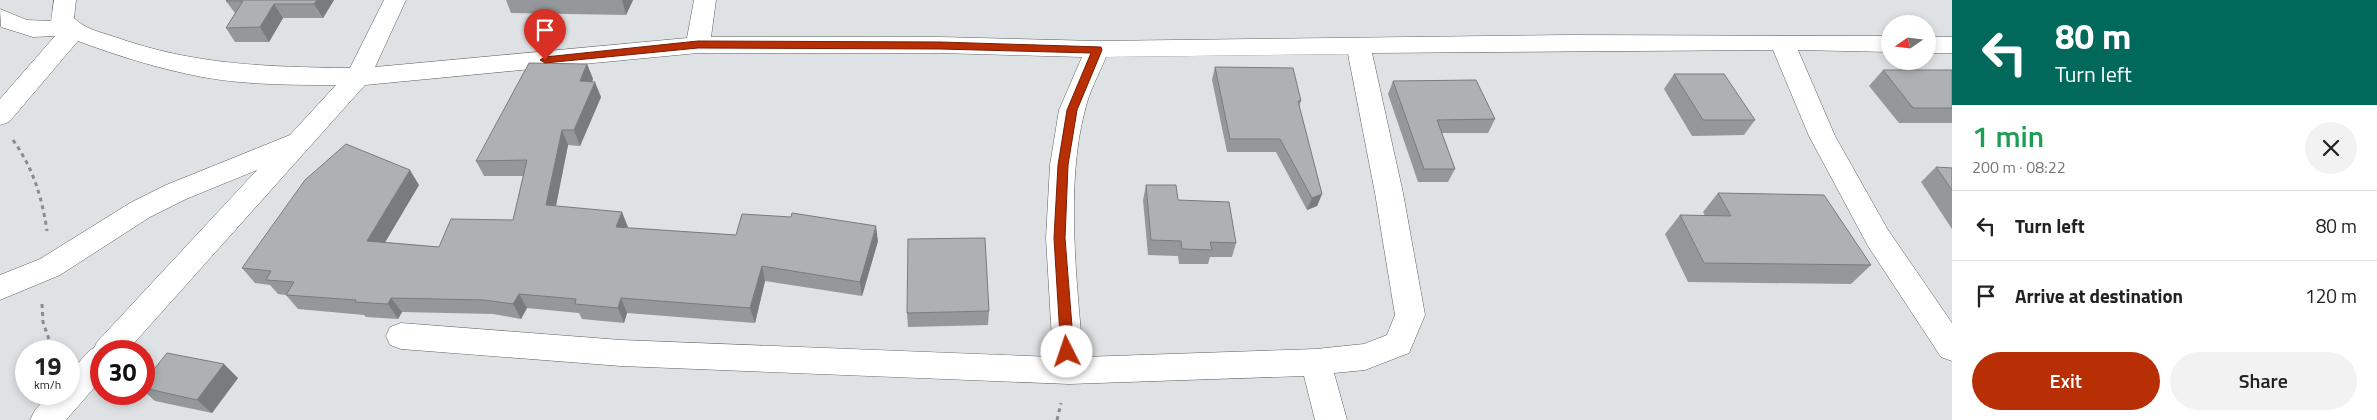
<!DOCTYPE html>
<meta charset="utf-8">
<style>
body{margin:0;font-family:"Titillium Web",sans-serif;background:#f2f2f2;color:#222;height:100vh;display:flex;flex-direction:column;font-size:19px;white-space:nowrap}
*{box-sizing:border-box;margin:0}
p{font-size:16px;color:#767676}
.icon{flex:none;width:28px;height:28px;fill:none;stroke:currentColor;stroke-width:2;stroke-linecap:round;stroke-linejoin:round}
.map{position:relative;flex:1;overflow:hidden}
.details{display:flex;flex-direction:column;background:#fff;width:425px}
.details>*{flex:none}
.top-card{background:#00695c;color:#fff;overflow:hidden}
.needle{width:32px;rotate:256deg}
.tools{position:absolute;left:1881px;top:15px;display:grid;gap:10px}
.tools a{display:grid;place-items:center;width:55px;height:55px;border-radius:50%;background:#fff;box-shadow:0 2px 8px #0003;font-size:25px}
.speed{position:absolute;left:15px;top:340px;display:flex;gap:10px;font-size:25px;font-weight:700;text-align:center}
.speed>*{display:grid;place-content:center;width:65px;height:65px;border-radius:50%;background:#fff;box-shadow:0 2px 8px #0003;line-height:1}
.speed small{font-size:12px;font-weight:400}
.speed .limit{border:8px solid #d22;background:#fff;color:#111}
.pin{position:absolute;display:grid;place-items:center;width:42px;height:42px;color:#fff;margin:-51px -21px;border-radius:50% 50% 50% 0;rotate:-45deg;box-shadow:0 0 5px #0007}
.pin .icon{rotate:45deg}
.me{position:absolute;width:55px;margin:-28px;rotate:356deg;stroke-linejoin:round;filter:drop-shadow(0 0 4px #0008)}
.turn{display:flex;align-items:center;gap:18px;height:105px;padding:0 20px;font-size:22px}
.turn .icon{width:65px;height:65px;stroke-width:2.5}
.turn b{display:block;font-size:35px;line-height:42px}
.round{display:grid;place-items:center;flex:none;width:52px;height:52px;border-radius:26px;background:#f2f2f2}
.head{display:flex;align-items:center;justify-content:space-between;height:85px;padding:0 20px}
h1{font-size:30px;font-weight:600;line-height:38px;color:#1e9e55}
.button{display:flex;gap:10px;margin-top:auto;padding:10px 20px}
.button a{flex:1;height:58px;border-radius:30px;background:#b82e05;color:#fff;font-size:20px;font-weight:600;line-height:58px;text-align:center}
.button a+a{background:#f2f2f2;color:#222}
ul{padding:0;list-style:none}
li{display:flex;align-items:center;gap:15px;height:70px;padding:0 20px;border-top:1px solid #e0e0e0}
li div{flex:1}
li b{display:block;font-size:19px}
li em{font-style:normal}
main{display:flex;flex:1;min-height:0}
.map>svg:first-child{display:block}
.lines{fill:none;stroke-linecap:round;stroke-linejoin:round}
.minor-casing{stroke:#5c6061;stroke-width:1}
.path{stroke:#898c8d;stroke-width:3;stroke-dasharray:4 4;stroke-linecap:butt}
.minor{fill:#fff;fill-rule:evenodd}
.wall{fill:#95989a}
.shaded-wall{fill:#797c7d}
.building{fill:#adb1b3;stroke:#797c7d}
.route{fill:#b82e05;stroke:#781e03}
</style>
<main>
<div class="map">
<svg width="1952" height="420" viewBox="0 0 1952 420">
<rect width="100%" height="100%" fill="#dee2e4"/>
<g class="lines">
<g class="minor-casing">
<g id="minor">
<path d="M54 0H76L74 18C85 29 100 32 115 37 194 65 267 67 350 68L384 0H406L375 67 687 38 694 0H716L711 37H940L1097 41 1568 35 1890 36V52L1798 50 1835 136 1888 230 1952 323V361L1941 357 1868 246 1809 136 1773 50 1372 53 1403 193 1425 315 1409 353 1365 370 1334 373 1347 420H1315L1304 376 1069 384 621 366 401 349 390 345 386 336 390 327 401 323 621 340 1053 357 1046 238 1050 165 1059 110 1082 57 940 53H698L365 85 127 351H101V380L66 420H30L35 410 50 394H69V373L90 350 94 348 97 342 257 170 186 199 150 217 60 275 0 300V275L40 259 130 203 166 185 290 135 336 85C292 85 246 85 202 77 160 69 118 56 78 41L9 122 0 125V99L55 36 33 37 1 27 0 9 27 20 51 21ZM1348 54 1375 193 1395 315 1387 335 1364 344 1316 349 1083 357C1077 281 1065 185 1085 110 1089 92 1099 74 1106 57Z"/>
<rect x="1928" y="37" width="24" height="16"/>
</g>
</g>
<g class="path">
<path d="M13 140C33 168 42 197 47 231"/>
<polyline points="42,304 43,322 53,351"/>
<polyline points="1057,420 1061,403"/>
</g>
<use href="#minor" class="minor"/>
</g>
<g class="wall">
<polygon points="334,0 323,18 283,18 269,42 235,42 226,28 235,13 226,1"/>
<polygon points="506,0 633,0 626,15 511,13"/>
<polygon points="587,64 593,79 592,82 601,97 580,146 568,145 556,206 628,228 736,235 878,241 862,296 765,281 755,323 627,313 624,323 582,319 579,313 527,308 521,319 493,314 402,312 398,319 366,317 364,315 298,309 286,295 278,294 270,285 255,283 242,268 419,185 385,242 439,247 513,220 523,176 484,176 476,161"/>
<polygon points="1215,67 1301,101 1299,107 1322,194 1317,206 1307,210 1276,152 1227,152 1212,80"/>
<polygon points="1883,70 1952,70 1952,123 1899,123 1869,86"/>
<polygon points="1674,74 1755,120 1744,135 1692,136 1664,89"/>
<polygon points="1393,81 1495,119 1488,133 1442,133 1455,169 1448,182 1418,182 1388,94"/>
<polygon points="1936,167 1952,168 1952,229 1921,182"/>
<polygon points="1146,185 1178,200 1236,243 1232,257 1210,257 1208,264 1179,264 1178,256 1148,255 1143,200"/>
<polygon points="1718,193 1871,265 1851,284 1688,282 1665,234 1680,215 1705,216 1703,212"/>
<polygon points="989,311 988,325 908,327 907,313"/>
<polygon points="238,378 212,413 155,401 144,391 144,382"/>
</g>
<g class="shaded-wall">
<polygon points="317,0 334,0 323,18 314,4"/>
<polygon points="622,0 633,0 626,15"/>
<polygon points="274,4 283,18 269,42 260,27"/>
<polygon points="587,64 593,79 586,97 580,81"/>
<polygon points="595,82 601,97 580,146 574,130"/>
<polygon points="562,130 568,145 553,220 546,205"/>
<polygon points="410,170 419,185 377,256 367,241"/>
<polygon points="1322,194 1317,206 1307,210 1312,198"/>
<polygon points="622,212 628,227 616,227"/>
<polygon points="876,226 878,241 862,296 860,282"/>
<polygon points="762,266 765,281 755,323 750,308"/>
<polygon points="519,294 527,308 521,319 513,304"/>
<polygon points="391,298 402,312 398,319 388,304"/>
<polygon points="621,298 627,313 624,323 618,308"/>
<polygon points="224,364 238,378 212,413 197,400"/>
</g>
<g class="building">
<polygon points="227,0 317,0 314,4 274,4 260,27 226,28 243,1 226,1"/>
<polygon points="529,63 587,64 580,81 595,82 574,130 562,130 546,205 622,212 616,227 736,235 742,214 791,217 792,213 876,226 860,282 762,266 750,308 621,298 618,308 575,304 576,299 519,294 513,304 484,300 391,298 388,304 355,302 356,300 286,295 294,282 266,280 271,271 242,268 305,180 346,144 410,170 367,241 439,247 451,219 513,220 527,160 476,161"/>
<polygon points="1215,67 1293,68 1301,101 1298,101 1322,194 1312,198 1280,139 1230,139"/>
<polygon points="1883,70 1952,70 1952,108 1913,108"/>
<polygon points="1674,74 1724,74 1755,120 1703,120"/>
<polygon points="1476,80 1495,119 1437,120 1455,169 1424,169 1393,81"/>
<polygon points="1936,167 1952,168 1952,190"/>
<polygon points="1146,185 1176,185 1178,200 1229,202 1236,243 1210,242 1212,250 1182,249 1181,241 1151,240"/>
<polygon points="1718,193 1824,195 1871,265 1704,263 1680,215 1731,216"/>
<polygon points="985,238 989,311 907,313 908,239"/>
<polygon points="167,353 224,364 197,400 144,388 144,382"/>
</g>
<polygon class="route" points="698,41 940,42 1101,47 1102,50 1077,110 1068,165 1065,238 1074,352 1072,355 1063,355 1061,352 1054,238 1058,165 1067,110 1091,53 940,49 698,48 545,63 540,60 545,57"/>
</svg>
<div class="tools">
<a><svg class="needle" viewBox="-14 -14 28 28"><path d="M0-13l5 13h-10z" fill="#e53935"/><path d="M0 13l5-13h-10z" fill="#767676"/></svg></a>
</div>
<div class="speed"><div>19<small>km/h</small></div><div class="limit">30</div></div>
<div class="pin" style="left:545px;top:60px;background:#d93025"><svg class="icon" aria-label="arrive" viewBox="0 0 24 24"><path d="M6 21V4h12l-3 4 3 4H6"/></svg></div>
<svg class="me" style="left:1067px;top:352px" viewBox="-20 -20 40 40"><circle r="19" fill="#fff"/><path d="M0-13L10 11 0 6-10 11z" fill="#b82e05"/></svg>
</div>
<section class="details">
<div class="top-card">
<div class="turn"><svg class="icon" aria-label="left" viewBox="0 0 24 24"><path d="M17 20v-9H6M10 6l-5 5 5 5"/></svg><div><b>80 m</b>Turn left</div></div>
</div>
<div class="head"><div><h1>1 min</h1><p>200 m · 08:22</p></div><a class="round"><svg class="icon" aria-label="close" viewBox="0 0 24 24"><path d="M6 6l12 12M18 6L6 18"/></svg></a></div>
<ul>
<li><svg class="icon" aria-label="left" viewBox="0 0 24 24"><path d="M17 20v-9H6M10 6l-5 5 5 5"/></svg><div><b>Turn left</b></div><em>80 m</em></li>
<li><svg class="icon" aria-label="arrive" viewBox="0 0 24 24"><path d="M6 21V4h12l-3 4 3 4H6"/></svg><div><b>Arrive at destination</b></div><em>120 m</em></li>
</ul>
<div class="button"><a>Exit</a><a>Share</a></div>
</section>
</main>
